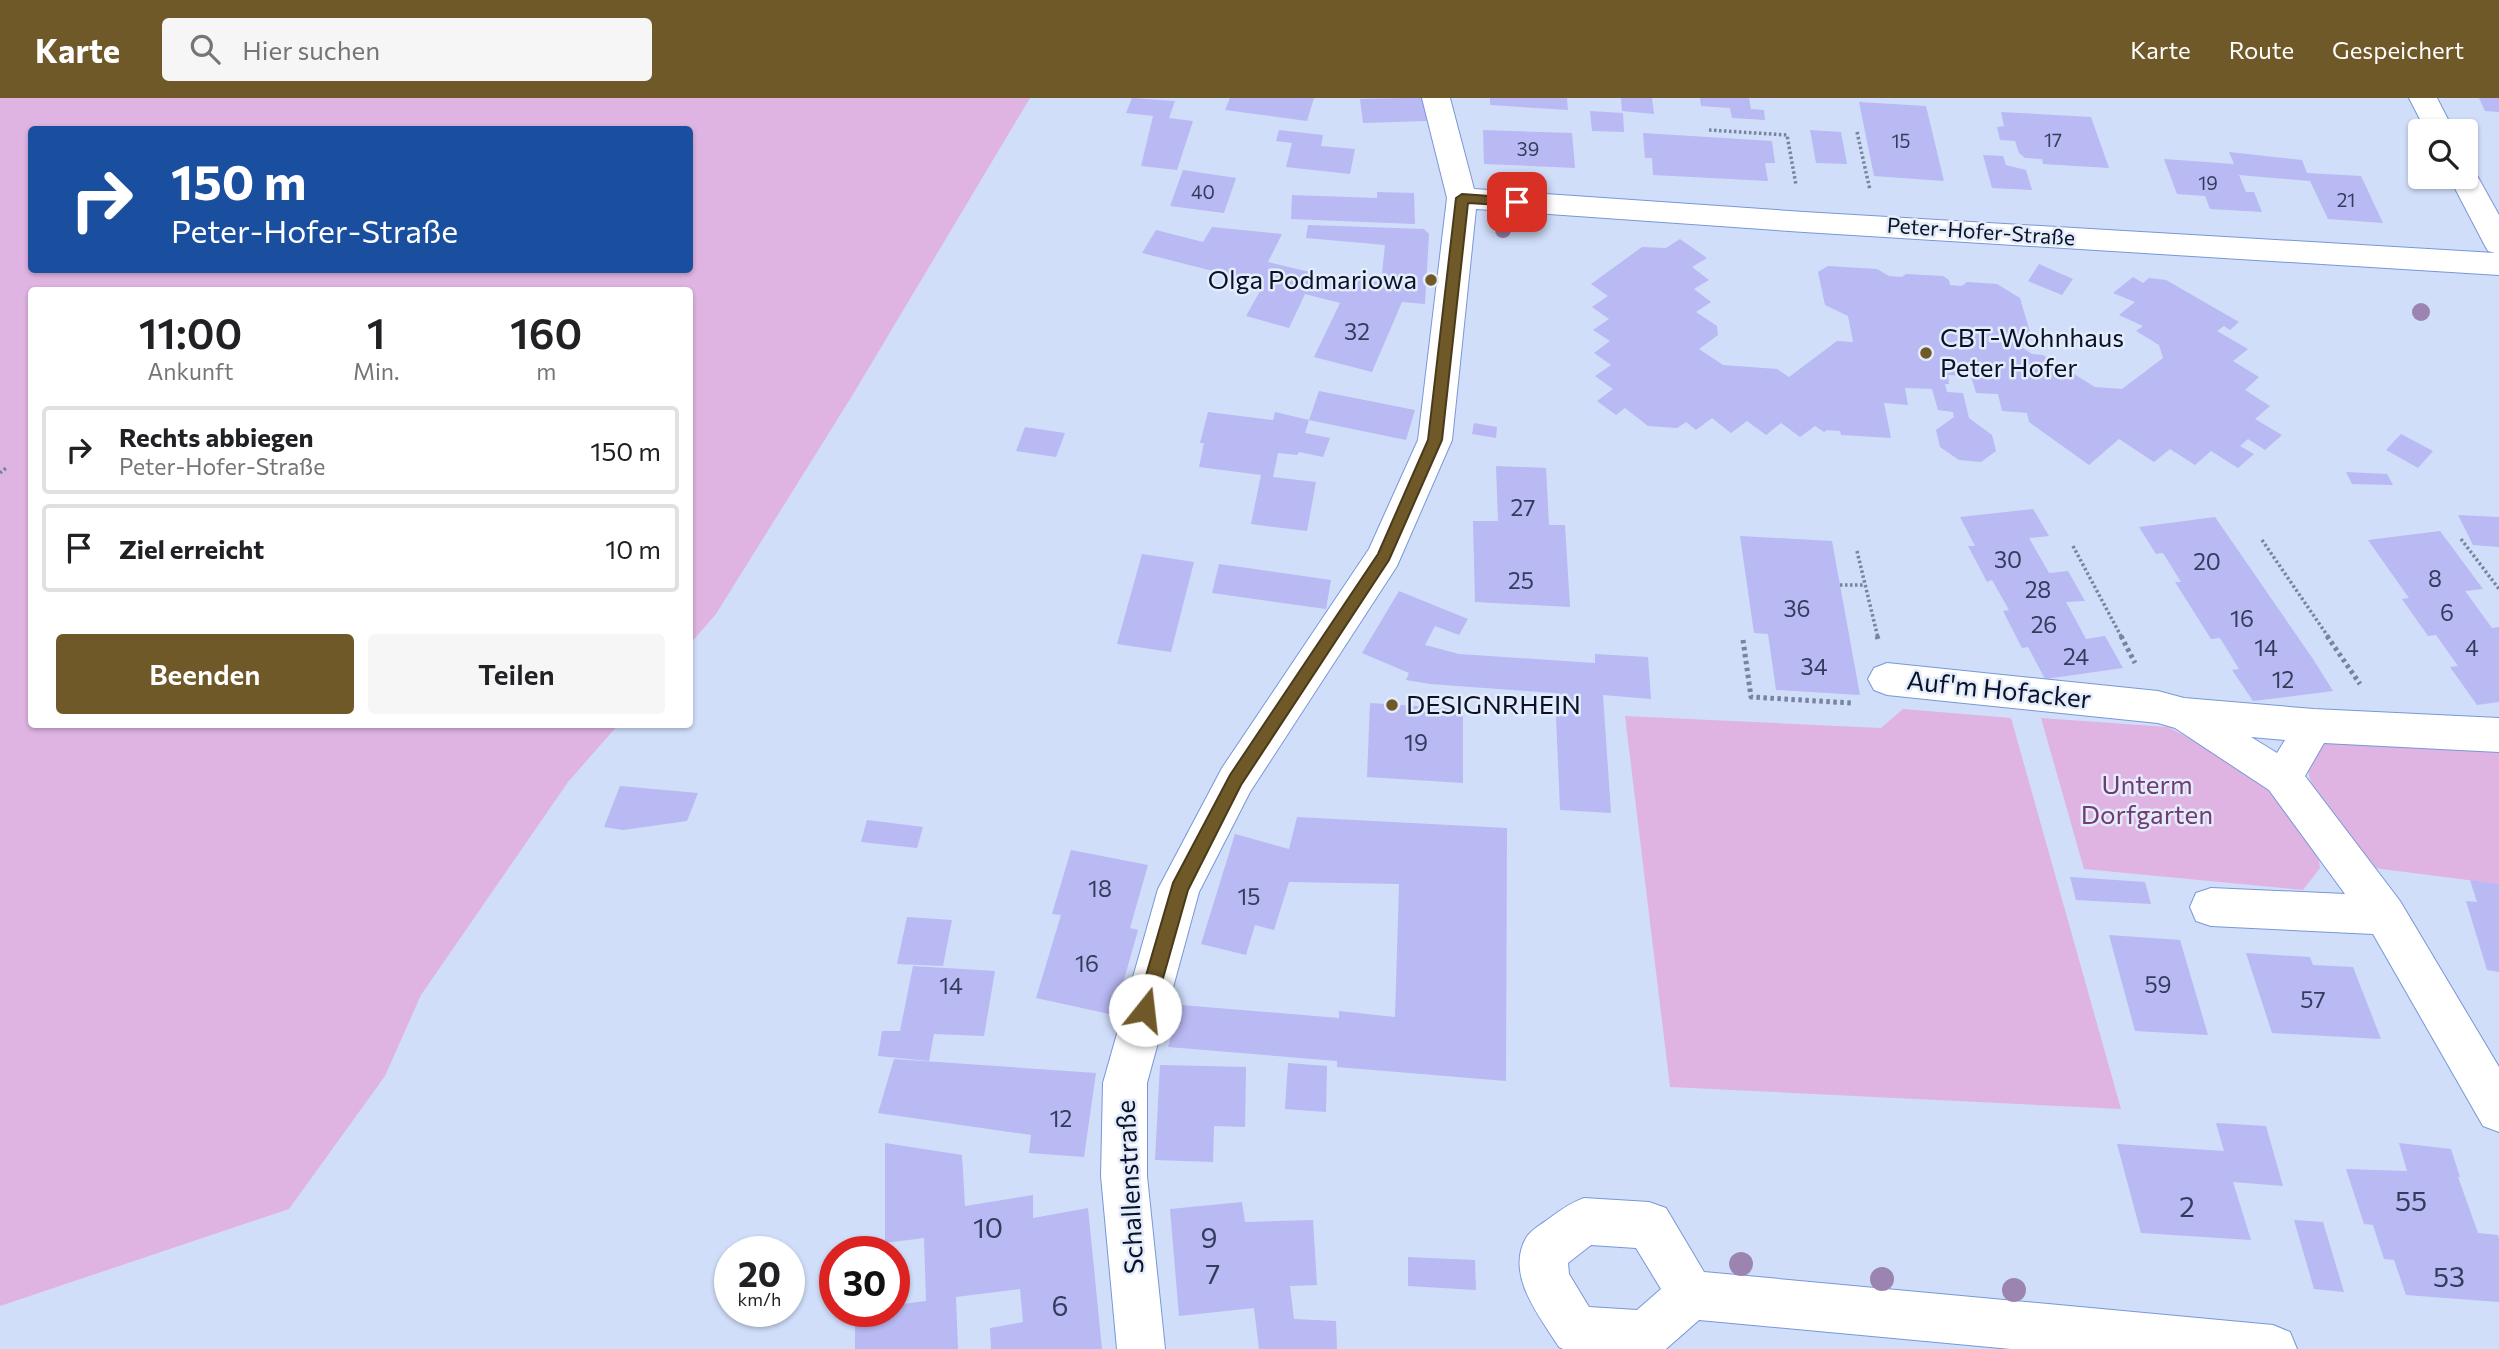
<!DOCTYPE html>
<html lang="de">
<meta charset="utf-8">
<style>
body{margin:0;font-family:Commissioner,sans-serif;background:#f6f6f6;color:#202124;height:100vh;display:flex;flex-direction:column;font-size:26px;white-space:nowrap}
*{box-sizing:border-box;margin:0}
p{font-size:23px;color:#757577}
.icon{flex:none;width:38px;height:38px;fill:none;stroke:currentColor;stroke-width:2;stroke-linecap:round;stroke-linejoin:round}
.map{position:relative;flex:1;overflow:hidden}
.panel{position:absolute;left:28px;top:189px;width:665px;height:441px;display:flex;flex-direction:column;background:#fff;border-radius:7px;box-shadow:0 2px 5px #0004}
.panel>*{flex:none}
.top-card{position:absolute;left:28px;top:28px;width:665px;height:147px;border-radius:7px;box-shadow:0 2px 5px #0004;background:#1a4fa0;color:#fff;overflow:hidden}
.buttons{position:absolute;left:2408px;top:21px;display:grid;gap:14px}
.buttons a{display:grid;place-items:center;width:70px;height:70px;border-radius:7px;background:#fff;box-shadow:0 2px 5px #0004;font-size:35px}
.speed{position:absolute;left:714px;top:1138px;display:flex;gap:14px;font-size:35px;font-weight:700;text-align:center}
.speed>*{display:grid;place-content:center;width:91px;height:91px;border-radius:50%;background:#fff;box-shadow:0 2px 5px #0004;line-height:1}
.speed small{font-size:18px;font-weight:400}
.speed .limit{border:10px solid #d22;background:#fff;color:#111}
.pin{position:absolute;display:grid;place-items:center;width:60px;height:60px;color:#fff;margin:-30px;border-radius:14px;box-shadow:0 4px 10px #0006}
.me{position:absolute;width:77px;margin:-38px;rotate:16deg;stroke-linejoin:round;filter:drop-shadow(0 0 5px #0008)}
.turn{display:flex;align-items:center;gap:24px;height:147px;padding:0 28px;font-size:32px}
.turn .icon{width:91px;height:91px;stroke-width:2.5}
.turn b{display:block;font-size:49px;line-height:60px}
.eta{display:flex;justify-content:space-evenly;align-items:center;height:119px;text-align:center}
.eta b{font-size:42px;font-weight:600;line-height:49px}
.action{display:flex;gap:14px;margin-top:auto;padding:14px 28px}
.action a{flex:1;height:80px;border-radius:7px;background:#705929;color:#fff;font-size:28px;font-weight:600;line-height:80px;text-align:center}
.action a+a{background:#f6f6f6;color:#202124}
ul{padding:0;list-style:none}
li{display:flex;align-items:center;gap:21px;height:88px;margin:0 14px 10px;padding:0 14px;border:4px solid #e0e0e0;border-radius:7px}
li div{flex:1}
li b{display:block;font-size:26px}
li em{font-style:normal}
header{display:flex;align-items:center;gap:42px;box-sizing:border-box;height:98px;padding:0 35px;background:#705929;color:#fff}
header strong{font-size:33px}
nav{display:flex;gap:38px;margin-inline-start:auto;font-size:24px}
.search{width:490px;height:63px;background:#f6f6f6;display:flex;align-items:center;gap:18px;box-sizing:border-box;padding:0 24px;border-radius:7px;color:#757577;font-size:26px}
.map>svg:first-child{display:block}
.green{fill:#dfb4e2;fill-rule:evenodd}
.building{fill:#b9b9f3}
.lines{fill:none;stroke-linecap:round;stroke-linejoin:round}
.minor-casing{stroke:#7897d7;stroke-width:2}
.path-far1{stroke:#77849e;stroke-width:3.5;stroke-dasharray:2.5 2.5;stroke-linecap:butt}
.path{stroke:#77849e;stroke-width:5;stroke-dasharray:3.5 3.5;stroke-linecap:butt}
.minor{fill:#fff;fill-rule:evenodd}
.tree{fill:#9c84b1}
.route{fill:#705929;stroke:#493a1b;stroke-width:2}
.poi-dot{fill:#705929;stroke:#e4ebf9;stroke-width:2.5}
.labels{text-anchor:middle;stroke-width:5;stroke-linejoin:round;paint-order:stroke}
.far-number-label{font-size:19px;fill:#343c5d}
.far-street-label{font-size:21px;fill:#08132b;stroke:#e4ebf9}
.number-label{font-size:23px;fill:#343c5d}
.poi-label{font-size:26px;fill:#08132b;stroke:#e4ebf9;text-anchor:start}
.street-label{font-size:26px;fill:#08132b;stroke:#e4ebf9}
.park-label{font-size:26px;fill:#713a75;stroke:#e4ebf9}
.near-number-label{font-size:28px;fill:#343c5d}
</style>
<header>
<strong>Karte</strong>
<div class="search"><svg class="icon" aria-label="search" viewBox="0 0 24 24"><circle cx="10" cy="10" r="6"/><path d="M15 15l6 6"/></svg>Hier suchen</div>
<nav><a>Karte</a><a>Route</a><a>Gespeichert</a></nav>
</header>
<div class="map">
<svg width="2499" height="1251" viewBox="0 0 2499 1251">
<rect width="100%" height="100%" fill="#d0defa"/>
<g class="green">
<path d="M0 0H1030L852 298 716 516 690 546V192H32V626L618 627 568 684 421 897 385 978 289 1111 0 1208ZM32 32H690V172H32Z"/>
<polygon points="1903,611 2011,620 2121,1011 1670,989 1625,618 1881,630"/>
<polygon points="2041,620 2168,629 2248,672 2281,702 2316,744 2320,770 2303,792 2084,771"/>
<path d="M2327 645 2499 651V786L2374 770C2359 749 2317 703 2310 681 2305 666 2315 653 2327 645Z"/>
</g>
<g class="building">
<polygon points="1132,0 1175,3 1169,20 1193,23 1177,72 1141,68 1153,18 1126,15"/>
<polygon points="1230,0 1314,0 1307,23 1225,12"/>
<polygon points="1404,0 1422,0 1427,23 1363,25 1360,1"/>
<polygon points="1490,0 1567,0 1568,12 1490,7"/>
<polygon points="1621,0 1652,0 1654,16 1622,13"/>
<polygon points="1700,0 1749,0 1751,11 1764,12 1765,22 1732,20 1730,10 1701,8"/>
<polygon points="2479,0 2499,0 2499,14 2485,13"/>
<polygon points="1859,4 1926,8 1944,83 1874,78"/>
<polygon points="1590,13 1623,15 1624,34 1592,33"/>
<polygon points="2001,14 2091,19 2109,70 2043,66 2042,61 2025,60 2019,55 2015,43 2000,42 1997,29 2004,28"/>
<polygon points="1279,32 1323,37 1321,48 1355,51 1350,76 1286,69 1292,45 1276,43"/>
<polygon points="1483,32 1572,35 1575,70 1484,66"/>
<polygon points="1810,32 1841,34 1847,66 1816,65"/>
<polygon points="1643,35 1772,43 1775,65 1765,65 1768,83 1653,77 1652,60 1645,60"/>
<polygon points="2229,54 2302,62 2307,75 2361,78 2383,125 2328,121 2310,83 2239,77 2246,94 2254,94 2262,114 2210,111 2205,98 2177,96 2164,61 2234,66"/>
<polygon points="1983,57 2003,58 2006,67 2026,72 2032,92 1992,90"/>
<polygon points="1183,72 1236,80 1224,115 1170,108"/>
<polygon points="1377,94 1414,95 1415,126 1291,121 1292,97 1377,100"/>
<polygon points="1308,127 1424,131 1429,136 1425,206 1402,204 1372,274 1314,259 1340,205 1305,196 1289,230 1246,218 1264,186 1142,155 1156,132 1203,144 1212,129 1282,136 1268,164 1347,183 1350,177 1381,185 1385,147 1306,140"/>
<polygon points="1680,141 1707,160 1692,169 1709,182 1694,191 1711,204 1696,214 1717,228 1718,237 1699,251 1723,267 1777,271 1789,279 1837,243 1853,244 1848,218 1825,207 1818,174 1828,168 1877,171 1889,178 1902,179 1906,176 1943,178 1949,182 1950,187 1962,188 1967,184 1997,186 2020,200 2032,241 2021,249 2032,256 2043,257 2095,289 2122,291 2163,260 2159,247 2136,233 2143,228 2119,217 2135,204 2113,195 2133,179 2143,185 2149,180 2166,182 2239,224 2230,232 2224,228 2217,233 2248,251 2233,263 2259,279 2245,292 2270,308 2255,321 2282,337 2265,352 2248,341 2240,348 2254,356 2238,370 2211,353 2195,367 2170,351 2154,364 2119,341 2089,367 2029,324 2027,315 2002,313 1998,296 1976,295 1971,278 1948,277 1949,286 1945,286 1947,294 1963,295 1969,320 1992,337 1996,353 1981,364 1959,362 1940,349 1936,332 1954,319 1953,314 1938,312 1932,291 1905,290 1908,307 1884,305 1891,340 1841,337 1840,333 1827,332 1824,334 1815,328 1800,339 1781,325 1766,337 1747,323 1731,335 1712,320 1696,332 1686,324 1677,330 1648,328 1625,310 1616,317 1597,303 1613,291 1595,278 1611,267 1594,255 1610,243 1593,232 1609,221 1592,209 1608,198 1591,186 1642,149 1666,150"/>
<polygon points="2039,166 2073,181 2062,197 2028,183"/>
<polygon points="1319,293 1415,312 1406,342 1309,322"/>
<polygon points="1208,314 1273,322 1275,314 1309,322 1305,335 1330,340 1323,359 1299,354 1297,357 1278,355 1273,379 1316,384 1307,433 1251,426 1261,377 1199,369 1204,345 1200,345"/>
<polygon points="1474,325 1497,329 1496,340 1472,336"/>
<polygon points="1025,329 1065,335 1056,359 1016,353"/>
<polygon points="2401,336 2433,353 2418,370 2386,352"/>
<polygon points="1496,368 1546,370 1549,427 1565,427 1570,509 1475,504 1473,423 1498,423"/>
<polygon points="2346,374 2387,376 2393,387 2352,386"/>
<polygon points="2033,411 2049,438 2029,440 2049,475 2068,473 2085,503 2066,504 2086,541 2105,538 2123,570 2045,581 2028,549 2022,550 2003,513 2009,512 1992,482 1987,484 1968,448 1975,448 1960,419"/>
<polygon points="2458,417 2499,419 2499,449 2473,447"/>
<polygon points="2215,419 2313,561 2333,593 2253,603 2232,572 2239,571 2220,540 2211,541 2175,484 2181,484 2163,455 2156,456 2139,429"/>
<polygon points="2440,433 2483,491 2465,493 2492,530 2499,529 2499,604 2477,607 2450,569 2458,568 2436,537 2428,538 2402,501 2409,500 2368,442"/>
<polygon points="1740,438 1832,443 1860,597 1776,592 1768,536 1754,535"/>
<polygon points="1142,456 1194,464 1171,554 1117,546"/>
<polygon points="1219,466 1331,482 1326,511 1212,495"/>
<polygon points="1399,493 1468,521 1459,537 1435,528 1425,547 1459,556 1595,565 1595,556 1648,559 1651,601 1603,597 1611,715 1560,712 1555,595 1430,586 1406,582 1409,575 1362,555"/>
<polygon points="1370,605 1463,611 1463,685 1367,679"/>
<polygon points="620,688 698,695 687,723 623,732 604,729"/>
<polygon points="1297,719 1507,730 1506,983 1337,969 1337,963 1168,949 1181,907 1339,920 1339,913 1395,919 1399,786 1289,784 1274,832 1255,827 1246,857 1201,846 1235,736 1289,751"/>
<polygon points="867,722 923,729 917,750 861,744"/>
<polygon points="1071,752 1148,767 1130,830 1138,832 1114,917 1036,900 1061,817 1052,816"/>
<polygon points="2070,779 2145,784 2151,806 2076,802"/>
<polygon points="2470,782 2499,786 2499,874 2487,872 2466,803 2477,804"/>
<polygon points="907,819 952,822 943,868 897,866"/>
<polygon points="2109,837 2180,842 2208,937 2135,933"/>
<polygon points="2246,855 2310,859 2313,867 2353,869 2381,941 2272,935"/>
<polygon points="913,868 995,873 984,938 934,936 929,963 878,958 882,933 900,933"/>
<polygon points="894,961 1096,975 1084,1059 1029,1055 1031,1037 878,1015"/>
<polygon points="1288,965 1327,968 1326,1014 1285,1011"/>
<polygon points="1160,967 1246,969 1245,1029 1214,1028 1213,1064 1155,1062"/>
<polygon points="2216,1025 2266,1028 2283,1088 2233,1084 2251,1142 2141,1135 2117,1046 2224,1053"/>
<polygon points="885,1045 962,1057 965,1108 1033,1097 1033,1120 1088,1110 1102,1251 991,1251 990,1230 1023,1224 1020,1191 956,1199 958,1251 855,1251 855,1213 894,1213 894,1207 926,1203 924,1140 885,1145"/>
<polygon points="2399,1045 2451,1051 2460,1079 2458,1079 2478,1135 2498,1137 2499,1141 2499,1204 2406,1197 2394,1162 2384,1161 2373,1127 2364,1126 2346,1071 2407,1073"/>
<polygon points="1242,1104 1245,1124 1313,1122 1317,1187 1290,1188 1294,1221 1336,1223 1337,1251 1259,1251 1254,1210 1179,1218 1170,1111"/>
<polygon points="2294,1122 2323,1124 2344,1194 2314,1191"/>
<polygon points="1408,1159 1475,1162 1476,1192 1408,1188"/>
</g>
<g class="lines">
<g class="minor-casing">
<g id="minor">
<polygon points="1422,0 1450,0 1474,91 1804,114 2495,155 2488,153 2484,146 2449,79 2466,79 2466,70 2474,72 2499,117 2499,177 1804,134 1476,111 1452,342 1397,468 1250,694 1199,794 1147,985 1147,1078 1165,1251 1117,1251 1101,1078 1103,985 1158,791 1222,670 1369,451 1418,342 1447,100"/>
<polygon points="2409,0 2437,0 2454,33 2426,33"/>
<path d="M1887 565 2158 593 2184 600 2314 611 2499 620V654L2324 645 2305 678 2400 803 2499 969V1034L2483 1028 2373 836 2211 828 2196 823 2190 809 2196 795 2211 790 2345 796 2269 692 2175 630 2158 625 1887 597 1874 592 1868 581 1874 570ZM2251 639 2285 642 2277 655Z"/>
<path d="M1584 1100 1649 1104 1666 1110 1704 1174 2273 1227 2290 1234 2297 1251H2011L1699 1222 1666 1251H1563L1559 1249C1540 1219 1505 1177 1526 1140 1530 1133 1540 1127 1547 1122 1559 1113 1570 1105 1584 1100ZM1591 1147 1636 1150 1661 1191 1637 1212 1589 1209 1569 1176 1568 1165Z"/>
</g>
</g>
<g class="path-far1">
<polyline points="1709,32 1787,37 1796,87"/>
<polyline points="1857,34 1870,92"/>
<polyline points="0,375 6,370"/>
<polyline points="2461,441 2499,491"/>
<polyline points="2262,442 2329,540"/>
<polyline points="2073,448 2122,540"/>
<polyline points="1857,453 1878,540"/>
<polyline points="1840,487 1865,487"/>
</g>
<g class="path">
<polyline points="1877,538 1878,541"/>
<polyline points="2121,538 2135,565"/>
<polyline points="2327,538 2360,586"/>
<polyline points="1743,542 1751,599 1851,605"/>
</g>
<use href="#minor" class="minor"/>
</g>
<g class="tree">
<circle cx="1503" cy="132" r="8"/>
<circle cx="2421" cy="214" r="9"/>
<circle cx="1741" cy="1166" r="12"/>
<circle cx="1882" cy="1181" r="12"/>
<circle cx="2014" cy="1192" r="12"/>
</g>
<polygon class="route" points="1462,96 1517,100 1523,104 1517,108 1468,105 1442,342 1389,462 1241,687 1188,792 1154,912 1152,918 1145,921 1139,918 1136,912 1173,785 1230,677 1378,456 1428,342 1456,100"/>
<g class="poi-dot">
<circle cx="1431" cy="182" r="7"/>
<circle cx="1926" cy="255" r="7"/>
<circle cx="1392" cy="607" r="7"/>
</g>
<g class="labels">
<g class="far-number-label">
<text x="2053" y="49">17</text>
<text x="1901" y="50">15</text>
<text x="1528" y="58">39</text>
<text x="2208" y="92">19</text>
<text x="1203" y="101">40</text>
<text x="2346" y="109">21</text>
</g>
<g class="far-street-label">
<text transform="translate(1981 134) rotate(4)" y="7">Peter-Hofer-Straße</text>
</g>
<g class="number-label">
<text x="1357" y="242">32</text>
<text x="1523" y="418">27</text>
<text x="2008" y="470">30</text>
<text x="2207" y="472">20</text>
<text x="2435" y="489">8</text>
<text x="1521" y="491">25</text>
<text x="2038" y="500">28</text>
<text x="1797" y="519">36</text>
<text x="2447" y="523">6</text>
<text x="2242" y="529">16</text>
<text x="2044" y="535">26</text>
<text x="2266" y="558">14</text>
<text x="2472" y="558">4</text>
<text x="2076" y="567">24</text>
<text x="1814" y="577">34</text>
<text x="2283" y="590">12</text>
<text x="1416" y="653">19</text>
<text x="1100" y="799">18</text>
<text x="1249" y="807">15</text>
<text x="1087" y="874">16</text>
<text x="2158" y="895">59</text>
<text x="951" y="896">14</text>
<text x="2313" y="910">57</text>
<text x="1061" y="1029">12</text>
</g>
<g class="poi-label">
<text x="1417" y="191" text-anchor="end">Olga Podmariowa</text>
<text x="1940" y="249">CBT-Wohnhaus<tspan x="1940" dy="30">Peter Hofer</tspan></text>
<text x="1406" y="616">DESIGNRHEIN</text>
</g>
<g class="street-label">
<text transform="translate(1999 592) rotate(6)" y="9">Auf'm Hofacker</text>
<text transform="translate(1130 1089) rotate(-93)" y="9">Schallenstraße</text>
</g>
<g class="park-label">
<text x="2147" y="696">Unterm<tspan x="2147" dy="30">Dorfgarten</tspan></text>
</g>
<g class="near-number-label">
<text x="2411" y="1113">55</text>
<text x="2187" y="1119">2</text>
<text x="988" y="1140">10</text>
<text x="1209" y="1150">9</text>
<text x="1213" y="1186">7</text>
<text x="2449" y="1189">53</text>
<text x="1060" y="1218">6</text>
</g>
</g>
</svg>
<div class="buttons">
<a><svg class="icon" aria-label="search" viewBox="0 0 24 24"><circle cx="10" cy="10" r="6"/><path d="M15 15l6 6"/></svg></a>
</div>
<div class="speed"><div>20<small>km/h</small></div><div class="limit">30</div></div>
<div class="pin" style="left:1517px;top:104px;background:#d93025"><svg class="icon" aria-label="arrive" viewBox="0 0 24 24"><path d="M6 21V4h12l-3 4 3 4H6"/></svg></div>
<svg class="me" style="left:1145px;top:912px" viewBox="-20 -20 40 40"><circle r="19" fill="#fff"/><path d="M0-13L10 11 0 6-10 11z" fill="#705929"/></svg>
<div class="top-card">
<div class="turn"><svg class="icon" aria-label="right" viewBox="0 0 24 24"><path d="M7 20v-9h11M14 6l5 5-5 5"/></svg><div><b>150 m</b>Peter-Hofer-Straße</div></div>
</div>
<section class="panel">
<div class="eta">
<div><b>11:00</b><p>Ankunft</p></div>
<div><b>1</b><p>Min.</p></div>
<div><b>160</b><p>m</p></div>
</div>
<ul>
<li><svg class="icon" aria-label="right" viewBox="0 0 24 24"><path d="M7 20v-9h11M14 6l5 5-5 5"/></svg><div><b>Rechts abbiegen</b><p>Peter-Hofer-Straße</p></div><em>150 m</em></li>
<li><svg class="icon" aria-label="arrive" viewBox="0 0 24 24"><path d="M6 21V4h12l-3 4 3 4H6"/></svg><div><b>Ziel erreicht</b></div><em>10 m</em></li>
</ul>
<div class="action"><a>Beenden</a><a>Teilen</a></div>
</section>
</div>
